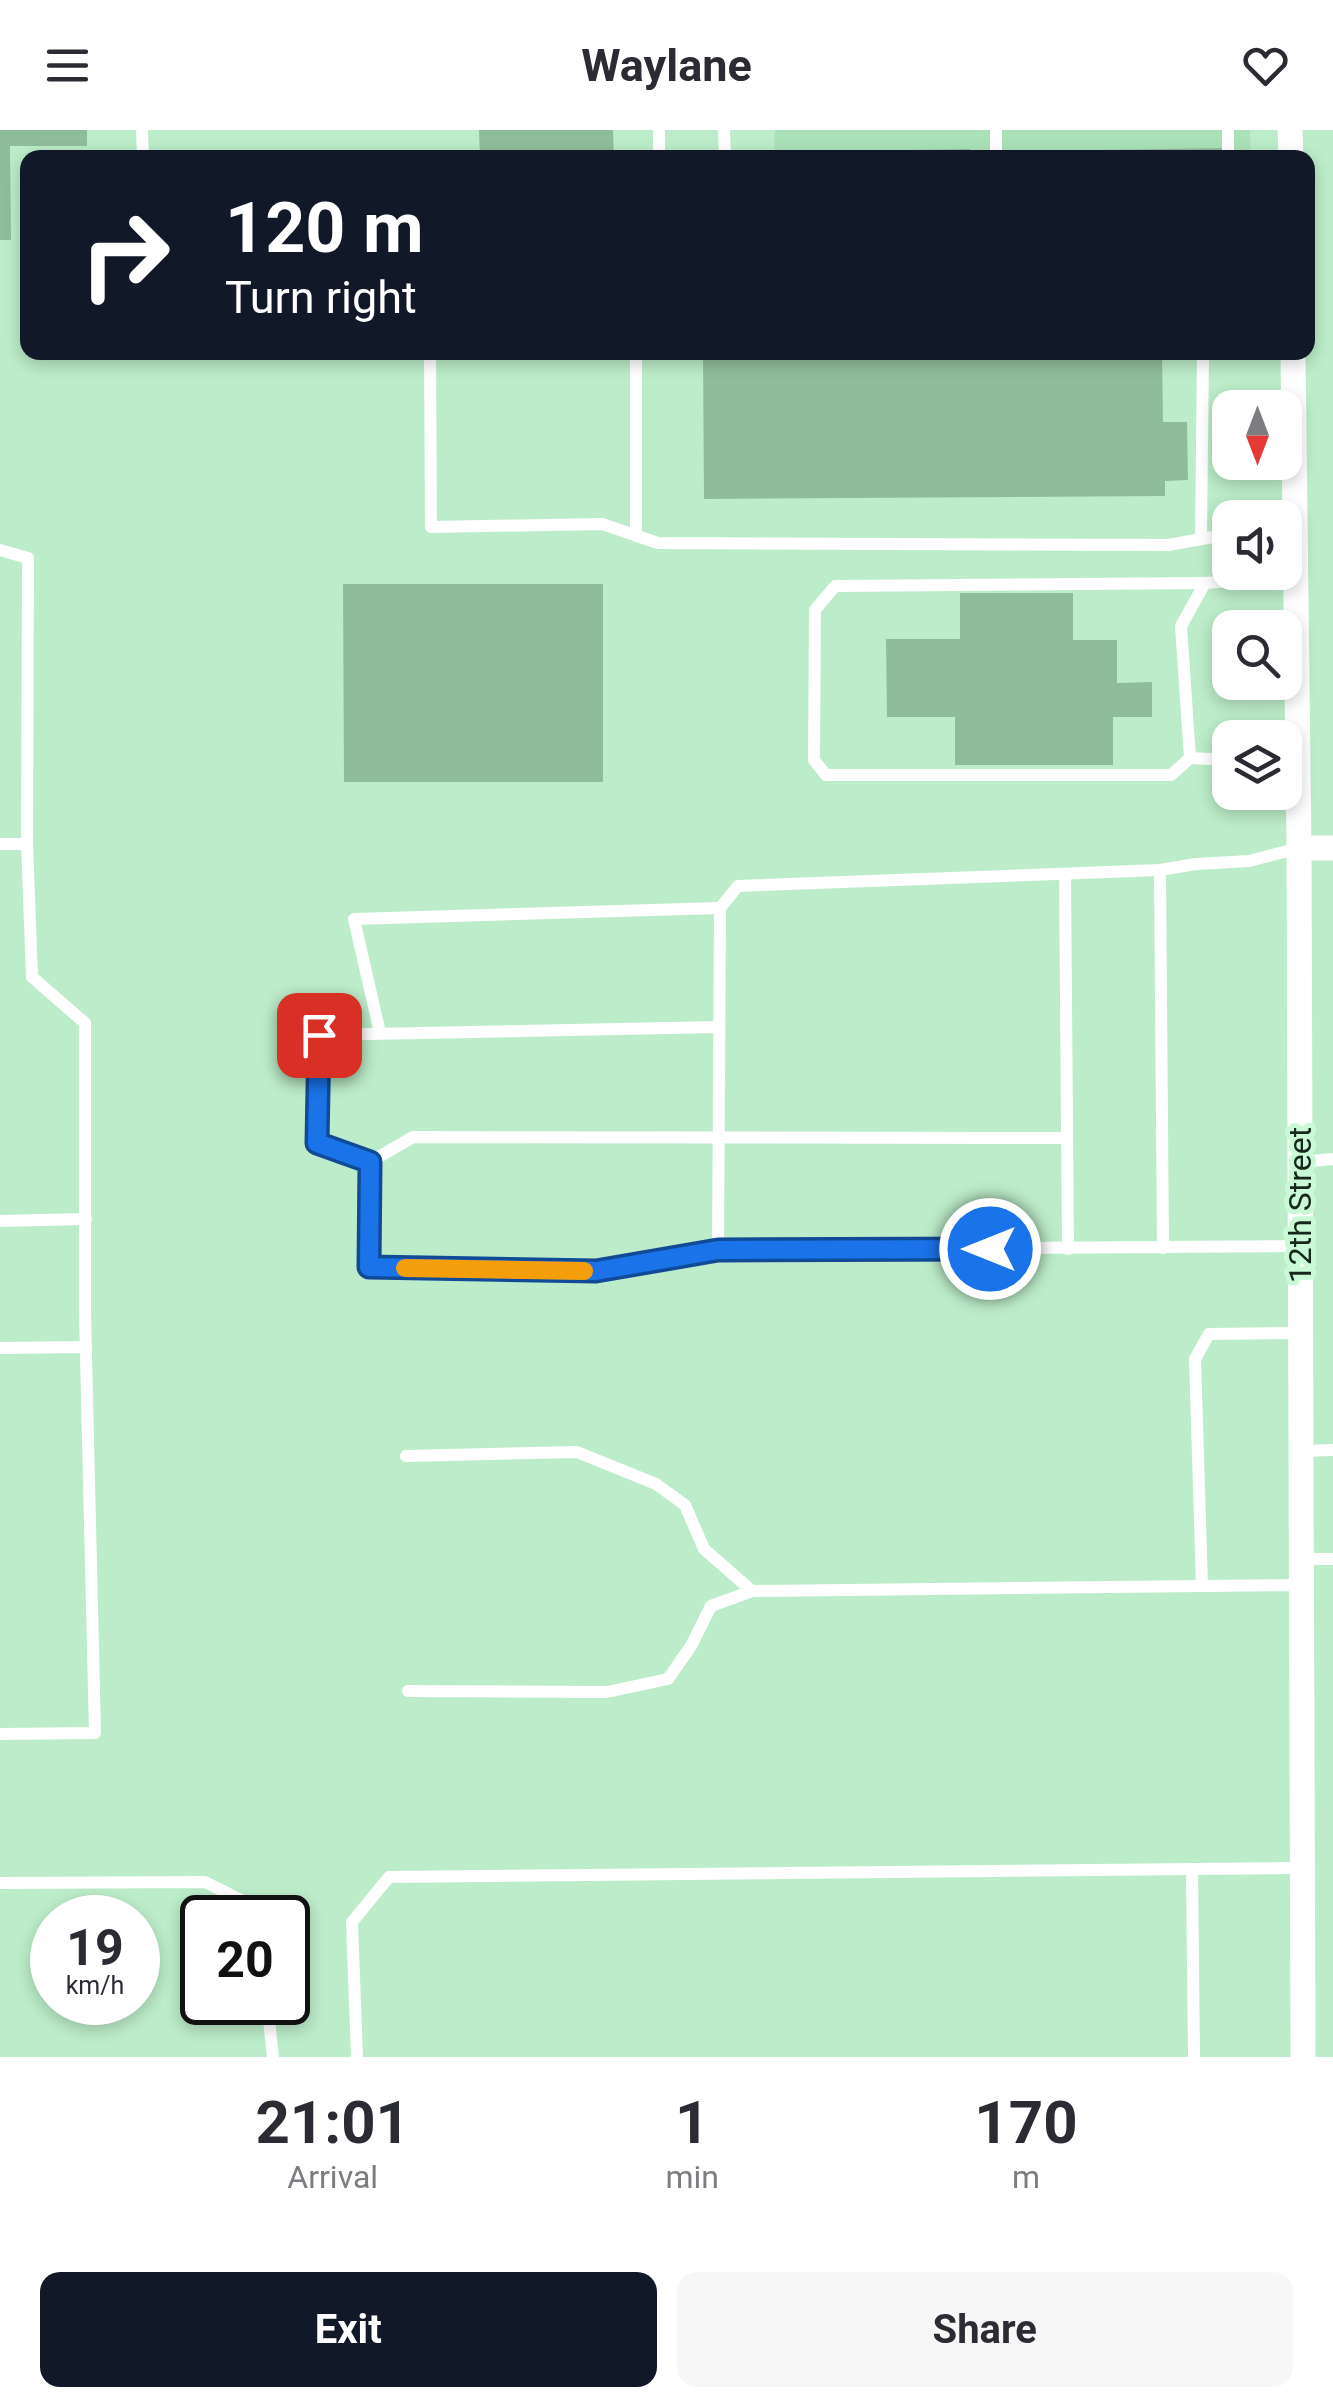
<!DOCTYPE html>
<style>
body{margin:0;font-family:Roboto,sans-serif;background:#f7f7f7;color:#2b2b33;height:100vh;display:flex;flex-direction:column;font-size:38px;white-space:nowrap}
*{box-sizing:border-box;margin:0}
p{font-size:32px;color:#7c7c81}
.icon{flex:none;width:55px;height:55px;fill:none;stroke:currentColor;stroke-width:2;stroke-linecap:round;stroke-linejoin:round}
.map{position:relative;height:1927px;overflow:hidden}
.panel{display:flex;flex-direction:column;background:#fff;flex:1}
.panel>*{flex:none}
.banner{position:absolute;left:20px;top:20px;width:1295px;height:210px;border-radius:20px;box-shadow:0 5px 15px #0003;background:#111827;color:#fff;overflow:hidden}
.needle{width:65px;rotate:180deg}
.fabs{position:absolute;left:1212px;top:260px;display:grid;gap:20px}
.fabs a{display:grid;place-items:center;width:90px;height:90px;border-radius:20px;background:#fff;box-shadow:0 5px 15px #0003;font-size:50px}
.speed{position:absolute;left:30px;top:1765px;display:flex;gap:20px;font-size:50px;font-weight:700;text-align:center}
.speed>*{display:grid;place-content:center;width:130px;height:130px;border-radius:50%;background:#fff;box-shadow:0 5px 15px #0003;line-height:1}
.speed small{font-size:25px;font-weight:400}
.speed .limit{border:5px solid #111;border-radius:15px;background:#fff;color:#111}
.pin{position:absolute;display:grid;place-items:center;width:85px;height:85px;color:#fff;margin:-42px;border-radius:20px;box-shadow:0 5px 15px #0006}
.me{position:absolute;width:110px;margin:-55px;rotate:270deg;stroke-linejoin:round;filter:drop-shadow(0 0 8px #0008)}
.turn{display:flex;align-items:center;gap:35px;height:210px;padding:0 40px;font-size:45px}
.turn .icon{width:130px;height:130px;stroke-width:2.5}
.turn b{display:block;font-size:70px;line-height:85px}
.eta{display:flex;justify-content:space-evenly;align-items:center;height:170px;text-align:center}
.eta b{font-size:60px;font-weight:700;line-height:70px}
.action{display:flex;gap:20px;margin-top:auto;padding:20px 40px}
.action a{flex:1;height:115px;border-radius:20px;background:#111827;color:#fff;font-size:40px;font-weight:700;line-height:115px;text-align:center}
.action a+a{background:#f7f7f7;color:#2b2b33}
header{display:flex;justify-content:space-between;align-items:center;height:130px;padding:0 40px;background:#fff;font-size:45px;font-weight:700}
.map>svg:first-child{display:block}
.built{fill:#aae1b9}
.building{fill:#8fbd9b}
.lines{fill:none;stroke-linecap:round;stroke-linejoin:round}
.lane{stroke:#fff;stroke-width:12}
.street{stroke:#fff;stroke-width:25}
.route-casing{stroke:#114b97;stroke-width:25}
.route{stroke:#1a73e8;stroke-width:18}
.slow{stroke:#f59e0b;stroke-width:18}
.labels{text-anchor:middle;stroke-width:10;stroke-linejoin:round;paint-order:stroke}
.street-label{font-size:32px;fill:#15281b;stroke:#c9f9d6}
</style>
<header><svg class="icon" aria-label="menu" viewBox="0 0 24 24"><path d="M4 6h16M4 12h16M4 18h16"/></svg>Waylane<svg class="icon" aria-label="heart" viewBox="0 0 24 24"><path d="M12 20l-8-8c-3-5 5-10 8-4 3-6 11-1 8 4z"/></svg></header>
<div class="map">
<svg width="1333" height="1927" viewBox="0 0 1333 1927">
<rect width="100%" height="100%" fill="#bcecc9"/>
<polygon class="built" points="775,0 1250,0 1251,27 774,27"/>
<g class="building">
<polygon points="0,0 87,0 87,16 10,16 11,110 0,110"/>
<polygon points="479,0 613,0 614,28 480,28"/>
<polygon points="1222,18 1222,28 1038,28 1038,21"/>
<polygon points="970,19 971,28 790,28 790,22"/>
<polygon points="703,222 1162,222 1163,292 1187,292 1188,350 1165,351 1165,366 704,369"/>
<polygon points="343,454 603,454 603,652 344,652"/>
<polygon points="960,463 1073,463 1073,510 1117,510 1117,553 1152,552 1152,587 1113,587 1113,635 955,635 955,587 887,587 886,509 960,509"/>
</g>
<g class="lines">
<g class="lane">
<polyline points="142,0 143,28"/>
<polyline points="659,0 659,28"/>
<polyline points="724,0 725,28"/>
<polyline points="996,0 996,28"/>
<polyline points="1228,28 1228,0"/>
<polyline points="430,222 431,397 602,394 658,413 1168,415 1230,404"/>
<polyline points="636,222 636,406"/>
<polyline points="1201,408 1203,222"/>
<polyline points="0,420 28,428 27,714 32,847 85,893 85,1183 95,1603 0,1604"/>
<polyline points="1190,628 1171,645 826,645 814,630 815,480 835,456 1205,453"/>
<polyline points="1230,630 1190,628 1181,496 1205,453 1296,446"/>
<polyline points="0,714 27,714"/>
<polyline points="1160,740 1196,734 1249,731 1299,718"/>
<polyline points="1065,745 1068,1119"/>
<polyline points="380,903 354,789 720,778"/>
<polyline points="370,1032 413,1007 1067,1008"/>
<polyline points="1300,1032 1333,1029"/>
<polyline points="0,1091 86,1089"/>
<polyline points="1163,1118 1160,740 738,756 720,778 718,1120 1300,1116"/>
<polyline points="718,1120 595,1141 369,1137 370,1032 317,1013 319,905 719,897"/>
<polyline points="0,1218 86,1217"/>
<polyline points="1301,1321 1333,1320"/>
<polyline points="406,1326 577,1322 656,1354 685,1375 704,1419 752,1461"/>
<polyline points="1301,1429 1333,1429"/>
<polyline points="1202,1456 1195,1229 1209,1204 1301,1203"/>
<polyline points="408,1561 607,1562 668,1549 691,1516 711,1476 752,1461 1302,1455"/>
<polyline points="1192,1739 1194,1927"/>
<polyline points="0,1753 205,1752 257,1778 258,1788"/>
<polyline points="267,1872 273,1927"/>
<polyline points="357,1927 352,1792 389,1747 1303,1738"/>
</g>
<g class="street">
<polyline points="1290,0 1291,28"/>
<polyline points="1293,222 1299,718 1303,1927"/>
<polyline points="1299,718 1333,718"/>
</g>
</g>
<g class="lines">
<g class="route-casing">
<polyline id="route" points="319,905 317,1013 370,1032 369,1137 596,1141 718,1120 990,1119"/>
</g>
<use href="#route" class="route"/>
<polyline class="slow" points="405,1138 584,1141"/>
</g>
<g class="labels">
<g class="street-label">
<text transform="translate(1300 1075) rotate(-90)" y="11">12th Street</text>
</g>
</g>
</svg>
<div class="fabs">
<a><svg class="needle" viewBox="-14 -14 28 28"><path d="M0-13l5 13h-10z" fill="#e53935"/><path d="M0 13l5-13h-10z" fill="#7c7c81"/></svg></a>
<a><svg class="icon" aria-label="sound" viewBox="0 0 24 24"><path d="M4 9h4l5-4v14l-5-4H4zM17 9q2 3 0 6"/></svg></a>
<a><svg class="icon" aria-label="search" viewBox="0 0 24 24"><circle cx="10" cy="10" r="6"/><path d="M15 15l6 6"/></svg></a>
<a><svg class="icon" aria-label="layers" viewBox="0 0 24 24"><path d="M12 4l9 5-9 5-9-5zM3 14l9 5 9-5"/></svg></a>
</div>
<div class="speed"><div>19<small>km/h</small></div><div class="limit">20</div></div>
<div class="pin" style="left:319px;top:905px;background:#d93025"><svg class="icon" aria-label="arrive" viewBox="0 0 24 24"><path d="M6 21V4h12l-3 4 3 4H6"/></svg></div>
<svg class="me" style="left:990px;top:1119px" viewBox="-20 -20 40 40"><circle r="17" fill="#1a73e8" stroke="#fff" stroke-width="3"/><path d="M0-11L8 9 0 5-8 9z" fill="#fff"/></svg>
<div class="banner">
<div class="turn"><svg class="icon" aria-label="right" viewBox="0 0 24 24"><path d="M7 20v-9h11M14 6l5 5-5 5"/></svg><div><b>120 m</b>Turn right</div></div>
</div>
</div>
<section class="panel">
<div class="eta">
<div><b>21:01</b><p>Arrival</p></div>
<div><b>1</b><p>min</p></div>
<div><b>170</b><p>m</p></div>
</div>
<div class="action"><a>Exit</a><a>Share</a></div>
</section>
